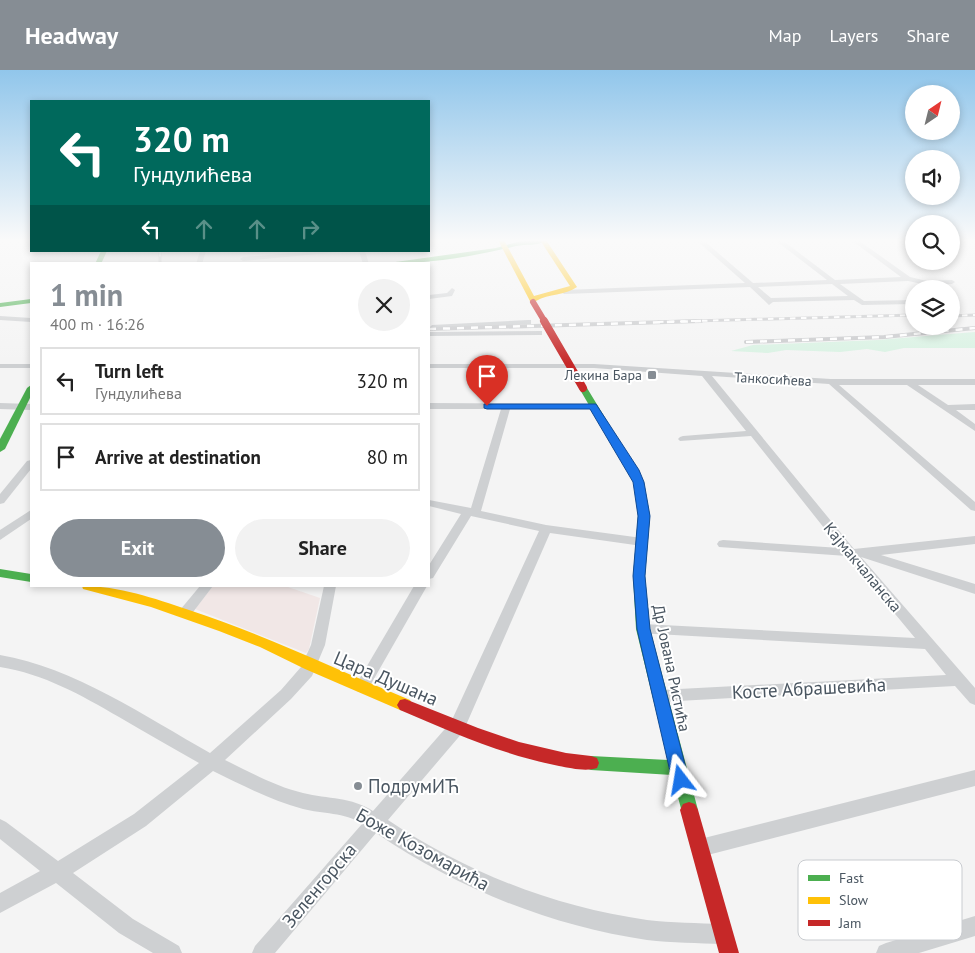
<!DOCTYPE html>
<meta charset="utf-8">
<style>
body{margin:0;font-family:"PT Sans",sans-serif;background:#f2f2f2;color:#222;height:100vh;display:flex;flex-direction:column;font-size:19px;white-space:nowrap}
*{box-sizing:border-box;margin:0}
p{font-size:16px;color:#767676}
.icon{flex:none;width:28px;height:28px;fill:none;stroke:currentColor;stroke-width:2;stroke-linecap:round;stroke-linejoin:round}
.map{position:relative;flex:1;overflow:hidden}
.sheet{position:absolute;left:30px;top:192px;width:400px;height:325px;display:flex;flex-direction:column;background:#fff;border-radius:0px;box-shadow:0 2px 8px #0003}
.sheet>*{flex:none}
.guide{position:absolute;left:30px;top:30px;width:400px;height:152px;border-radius:0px;box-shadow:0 2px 8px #0003;background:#00695c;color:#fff;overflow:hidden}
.needle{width:32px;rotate:35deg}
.buttons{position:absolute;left:905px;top:15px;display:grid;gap:10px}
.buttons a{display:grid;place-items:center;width:55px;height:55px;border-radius:50%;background:#fff;box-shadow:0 2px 8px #0003;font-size:25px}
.pin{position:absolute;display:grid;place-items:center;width:42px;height:42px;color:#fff;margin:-51px -21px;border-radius:50% 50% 50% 0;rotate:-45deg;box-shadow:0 0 5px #0007}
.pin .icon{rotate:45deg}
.me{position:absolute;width:55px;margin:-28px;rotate:346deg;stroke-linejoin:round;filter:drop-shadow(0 0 4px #0008)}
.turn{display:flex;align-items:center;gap:18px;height:105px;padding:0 20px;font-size:22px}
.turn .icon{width:65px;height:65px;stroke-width:2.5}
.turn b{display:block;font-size:35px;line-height:42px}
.lanes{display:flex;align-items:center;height:48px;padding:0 20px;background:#0003;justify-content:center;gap:25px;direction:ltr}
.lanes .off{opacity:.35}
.round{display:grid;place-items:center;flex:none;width:52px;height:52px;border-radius:26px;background:#f2f2f2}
.headline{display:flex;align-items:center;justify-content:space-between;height:85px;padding:0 20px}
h1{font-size:30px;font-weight:700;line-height:38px;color:#868d94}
.button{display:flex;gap:10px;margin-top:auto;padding:10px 20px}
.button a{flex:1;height:58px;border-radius:30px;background:#868d94;color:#fff;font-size:20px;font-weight:700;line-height:58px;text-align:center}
.button a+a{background:#f2f2f2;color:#222}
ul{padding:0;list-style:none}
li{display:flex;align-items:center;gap:15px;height:68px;margin:0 10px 8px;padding:0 10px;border:2px solid #e0e0e0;border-radius:0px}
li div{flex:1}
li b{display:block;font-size:19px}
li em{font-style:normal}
header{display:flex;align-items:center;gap:30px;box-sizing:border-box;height:70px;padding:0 25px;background:#868d94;color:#fff}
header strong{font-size:24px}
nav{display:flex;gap:28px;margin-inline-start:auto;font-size:18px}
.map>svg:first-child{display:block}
.medical{fill:#f1e7e6}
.green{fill:#d9f2e3}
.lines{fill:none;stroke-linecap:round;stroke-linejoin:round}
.street{fill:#ced0d2;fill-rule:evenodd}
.fast{fill:#4caf50;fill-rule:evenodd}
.slow{fill:#ffc107;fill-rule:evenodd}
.jam{fill:#c62828;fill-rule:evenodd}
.rail-far1-casing{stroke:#c9cacc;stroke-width:3}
.rail-casing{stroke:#c9cacc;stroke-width:4}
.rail-far1{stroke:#fff;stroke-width:2;stroke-dasharray:5.5;stroke-linecap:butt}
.rail{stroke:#fff;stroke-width:2.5;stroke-dasharray:7;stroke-linecap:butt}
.jam-bridge-far1{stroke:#c62828;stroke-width:6}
.jam-bridge{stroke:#c62828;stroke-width:8}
.route{fill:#1a73e8;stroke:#114b97}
.poi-dot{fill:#868d94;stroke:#fff;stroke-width:2}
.labels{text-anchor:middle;stroke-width:4;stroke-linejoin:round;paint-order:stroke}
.far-poi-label{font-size:14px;fill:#4a5661;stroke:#fff;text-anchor:end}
.far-street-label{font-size:14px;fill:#4a5661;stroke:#fff}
.street-label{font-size:16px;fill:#4a5661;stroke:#fff}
.near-street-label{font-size:19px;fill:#4a5661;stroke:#fff}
.near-poi-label{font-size:19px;fill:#4a5661;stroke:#fff;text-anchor:start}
.key{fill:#fff;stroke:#c9ccd0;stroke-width:1}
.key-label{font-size:14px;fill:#4a5661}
</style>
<header>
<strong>Headway</strong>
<nav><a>Map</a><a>Layers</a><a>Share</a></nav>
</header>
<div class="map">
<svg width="975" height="883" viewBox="0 0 975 883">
<rect width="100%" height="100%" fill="#f4f4f4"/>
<polygon class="medical" points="213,516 285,516 320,528 309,579 306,583 195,539"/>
<polygon class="green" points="975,262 975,278 904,278 885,282 867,279 840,282 786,280 768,283 731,281 753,275 877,270"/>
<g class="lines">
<g class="street">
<path d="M696 170H703L753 213 827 210 775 170H782L835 210 901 207 851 170H858L910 207 927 211 952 210 955 212 952 214 927 215 908 211 840 214 864 231 913 230V234L862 235 854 230 773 232 769 235 750 217 564 224 561 222 564 220 745 213ZM832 214 848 226 771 228 758 217Z"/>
<polygon points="200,181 206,181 202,194 196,194"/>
<polygon points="319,181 349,181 243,191 240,189 243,187"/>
<polygon points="359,181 365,181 369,194 363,194"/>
<polygon points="452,218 455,220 452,226 429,229 429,225 447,223"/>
<polygon points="0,246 31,248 31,252 0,250"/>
<polygon points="528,250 531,250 531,254 432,259 429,258 432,255"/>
<polygon points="542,261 542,265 539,265 429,266 429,262"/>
<rect x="0" y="294" width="31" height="4"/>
<polygon points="429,294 594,294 831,309 975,309 975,315 918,315 948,335 975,334 975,340 956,340 975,354 975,361 907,315 839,315 975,432 975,441 971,440 829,314 712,306 854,479 975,466 975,474 881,485 975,514 975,524 861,487 975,618 975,635 970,633 955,616 660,632 655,630 653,626 655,622 660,620 946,605 925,579 638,563 636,559 638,555 643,554 915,568 847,486 719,477 717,474 719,471 723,470 840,478 751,366 680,371 678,369 680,367 683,366 746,361 702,306 594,298 429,298"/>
<polygon points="0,333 31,334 31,340 0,339"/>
<path d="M429 333 596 334 598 336 593 339H510L481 441 546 455 642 468 648 472 642 476 550 463 463 662 388 750C466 802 554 837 647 850 672 853 698 853 723 854L730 857 733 864 730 871 723 874C698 873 672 873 647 870 550 856 457 818 376 763L275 883H252L255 876 362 754C345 742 322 744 303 739 272 731 242 715 213 701L146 756 73 803 133 849 179 876 182 883H153L119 863 56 813 0 843V823L40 801 0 769V749L6 752 58 791 134 744 199 693C172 678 145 662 119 647 81 625 44 604 0 597V585C73 597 146 647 210 683L281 620 301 597 311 575 324 516H336L325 575 312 606 291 629 225 690C250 702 276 717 303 723 328 729 352 727 373 741L451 652 539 461 471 446 433 508 429 509V495L461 444 429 436V430L471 438 501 339H429Z"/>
<polygon points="31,390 31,399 4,433 0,434 0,424 27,391"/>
<polygon points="31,440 31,449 0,470 0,460"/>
<polygon points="200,516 213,516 190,546 185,548 180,546 178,543 180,540"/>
<polygon points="414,516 427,516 367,621 362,623 357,621 355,617 357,613"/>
<polygon points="975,700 975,716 700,787 694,784 691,778 694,772 700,769"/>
<polygon points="975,846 975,866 919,883 876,883 879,876 886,873"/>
</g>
<g class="fast">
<path d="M533 170 546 171C538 176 525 174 516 176 472 187 426 194 381 194L496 178 517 172Z"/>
<polygon points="101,181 107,181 101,194 95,194"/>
<polygon points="31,229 31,233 0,237 0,233"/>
<polygon points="31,315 31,326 5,379 0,382 0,369 27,318"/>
<polygon points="583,315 587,318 644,412 650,446 645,506 650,559 698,740 695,746 689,748 683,746 672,705 591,700 585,698 583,693 585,688 591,686 668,690 636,559 633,506 638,446 634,412 579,318"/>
<polygon points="0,499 31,504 31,512 0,507"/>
</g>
<g class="slow">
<path d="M498 170H504L534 226 570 216 540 170H546L577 217C565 226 549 223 536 231L535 233H531Z"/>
<path d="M82 516C120 516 153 528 189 540 265 565 337 600 410 630L413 635 410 640 405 641 400 640 305 599 260 577 219 561 151 537 83 519Z"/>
</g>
<g class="jam">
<path d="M405 629 478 658 519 672 566 683 591 686 597 688 599 693 597 698C586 702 570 698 559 696 503 685 451 662 400 640L397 635 400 630Z"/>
<polygon points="689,732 695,734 698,740 739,883 719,883 680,740 683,734"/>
</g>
<g class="rail-far1-casing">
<g id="rail-far1">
<polyline points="160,181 160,194"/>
<polyline points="951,246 975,245"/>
<polyline points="658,252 914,245"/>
</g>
</g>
<g class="rail-casing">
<g id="rail">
<polyline points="429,259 701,251"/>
<polyline points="746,272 884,267 975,258"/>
</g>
</g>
<use href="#rail-far1" class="rail-far1"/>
<use href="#rail" class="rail"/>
<polyline class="jam-bridge-far1" points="533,232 545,252"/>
<polyline class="jam-bridge" points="544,251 583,318"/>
</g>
<linearGradient id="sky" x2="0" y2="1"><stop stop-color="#91c6eb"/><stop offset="0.58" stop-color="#fafafa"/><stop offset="1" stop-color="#fafafa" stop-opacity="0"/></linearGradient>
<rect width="975" height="294" fill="url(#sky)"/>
<polygon class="route" points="484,334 596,334 639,400 644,412 650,446 645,506 650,559 689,710 687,716 681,718 675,716 672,710 637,559 633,506 638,446 633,412 590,339 487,339 484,338"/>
<g class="poi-dot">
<rect x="647" y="300" width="10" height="10" rx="2.5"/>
<circle cx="358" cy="716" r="5"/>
</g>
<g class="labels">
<g class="far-poi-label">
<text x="642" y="310">Лекина Бара</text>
</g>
<g class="far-street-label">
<text transform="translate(773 309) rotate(3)" y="5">Танкосићева</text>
</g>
<g class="street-label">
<text transform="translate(863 497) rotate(50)" y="6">Кајмакчаланска</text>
<text transform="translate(672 598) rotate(78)" y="6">Др Јована Ристића</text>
</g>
<g class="near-street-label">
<text transform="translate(386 608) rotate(23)" y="7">Цара Душана</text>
<text transform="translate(809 618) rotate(-3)" y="7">Косте Абрашевића</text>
<text transform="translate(423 779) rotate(29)" y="7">Боже Козомарића</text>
<text transform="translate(319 815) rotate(-50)" y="7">Зеленгорска</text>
</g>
<g class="near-poi-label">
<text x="368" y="723">ПодрумИЋ</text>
</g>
</g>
<rect x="798" y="790" width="164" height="80" rx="8" class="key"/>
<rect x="808" y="805" width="22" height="6" fill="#4caf50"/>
<rect x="808" y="827" width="22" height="7" fill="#ffc107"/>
<rect x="808" y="850" width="22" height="6" fill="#c62828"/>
<g class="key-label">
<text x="839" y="813">Fast</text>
<text x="839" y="835">Slow</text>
<text x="839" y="858">Jam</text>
</g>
</svg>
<div class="buttons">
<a><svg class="needle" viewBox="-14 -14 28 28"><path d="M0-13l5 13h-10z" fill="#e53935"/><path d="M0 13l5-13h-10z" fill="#767676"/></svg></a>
<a><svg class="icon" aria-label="sound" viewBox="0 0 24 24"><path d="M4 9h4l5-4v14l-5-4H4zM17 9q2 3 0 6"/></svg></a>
<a><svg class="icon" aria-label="search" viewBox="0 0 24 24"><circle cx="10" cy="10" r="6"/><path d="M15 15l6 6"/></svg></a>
<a><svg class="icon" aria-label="layers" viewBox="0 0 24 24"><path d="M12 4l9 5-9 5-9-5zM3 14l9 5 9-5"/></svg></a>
</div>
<div class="pin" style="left:487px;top:336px;background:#d93025"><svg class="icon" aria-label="arrive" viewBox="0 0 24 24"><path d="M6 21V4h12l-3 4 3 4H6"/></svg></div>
<svg class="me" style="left:681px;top:710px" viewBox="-20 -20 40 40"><path d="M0-17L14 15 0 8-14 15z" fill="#1a73e8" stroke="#fff" stroke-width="4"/></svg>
<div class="guide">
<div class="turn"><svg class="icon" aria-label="left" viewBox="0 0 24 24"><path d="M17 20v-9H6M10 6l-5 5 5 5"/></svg><div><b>320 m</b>Гундулићева</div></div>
<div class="lanes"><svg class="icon" aria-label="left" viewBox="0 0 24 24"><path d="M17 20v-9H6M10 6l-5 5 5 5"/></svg><svg class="icon off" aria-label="ahead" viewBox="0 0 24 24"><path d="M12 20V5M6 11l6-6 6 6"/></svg><svg class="icon off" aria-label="ahead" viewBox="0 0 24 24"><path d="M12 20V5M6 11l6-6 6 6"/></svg><svg class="icon off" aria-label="right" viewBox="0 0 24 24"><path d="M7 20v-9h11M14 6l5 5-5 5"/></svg></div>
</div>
<section class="sheet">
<div class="headline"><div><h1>1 min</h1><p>400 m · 16:26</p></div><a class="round"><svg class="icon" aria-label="close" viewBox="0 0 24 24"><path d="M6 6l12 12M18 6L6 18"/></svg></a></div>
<ul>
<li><svg class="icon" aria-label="left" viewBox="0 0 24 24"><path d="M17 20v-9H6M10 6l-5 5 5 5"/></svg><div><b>Turn left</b><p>Гундулићева</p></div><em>320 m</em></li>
<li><svg class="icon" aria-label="arrive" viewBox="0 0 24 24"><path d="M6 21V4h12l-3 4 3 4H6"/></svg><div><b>Arrive at destination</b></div><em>80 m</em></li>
</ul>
<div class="button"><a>Exit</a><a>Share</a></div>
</section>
</div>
